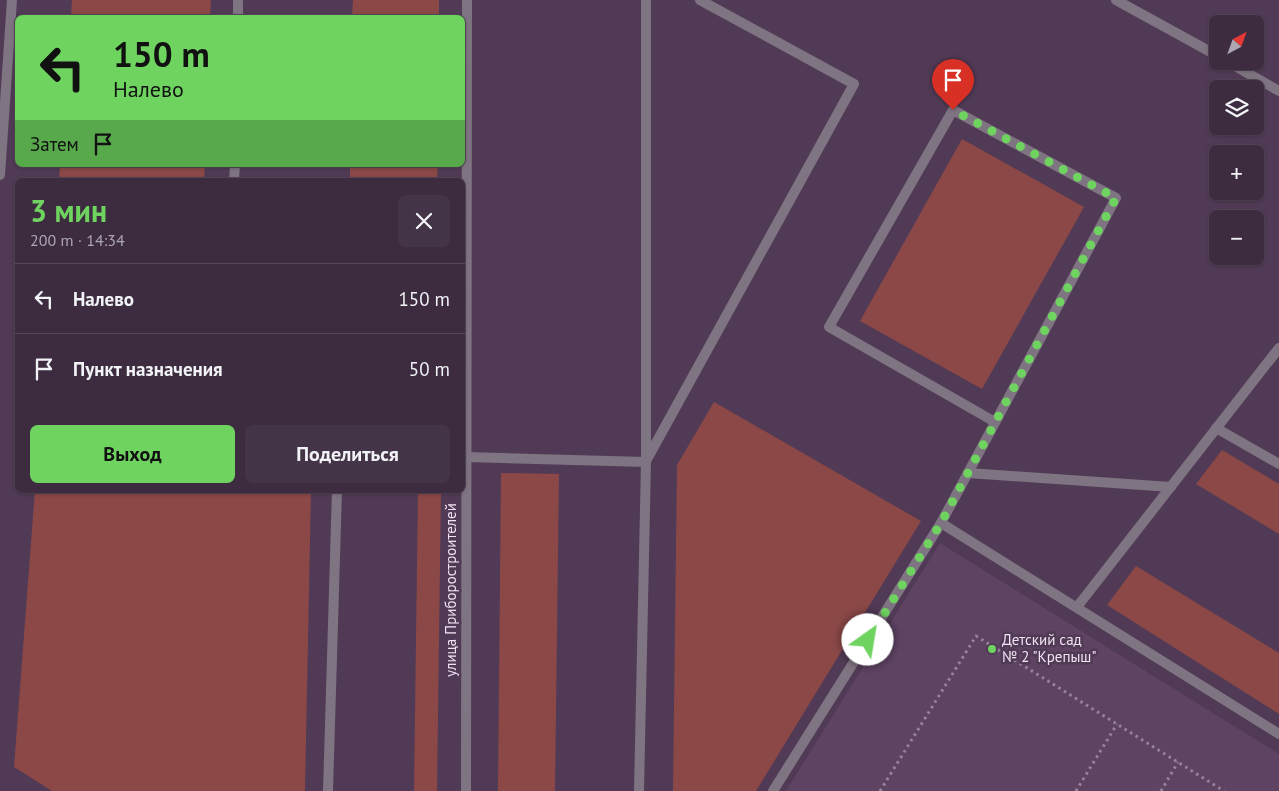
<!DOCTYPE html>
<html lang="ru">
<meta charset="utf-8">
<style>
body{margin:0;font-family:"PT Sans",sans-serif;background:#443447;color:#f1f3f6;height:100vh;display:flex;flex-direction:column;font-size:19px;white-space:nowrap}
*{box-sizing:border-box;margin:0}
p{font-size:16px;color:#ada7b1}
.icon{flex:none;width:28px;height:28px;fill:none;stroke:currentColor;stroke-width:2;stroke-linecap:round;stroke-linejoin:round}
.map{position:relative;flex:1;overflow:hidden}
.side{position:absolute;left:15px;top:178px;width:450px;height:315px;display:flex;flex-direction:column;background:#3d2c40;border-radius:8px;box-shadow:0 1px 4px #0004,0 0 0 1px #564859}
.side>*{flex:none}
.guide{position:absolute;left:15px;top:15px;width:450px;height:152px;border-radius:8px;box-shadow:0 1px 4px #0004,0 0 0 1px #564859;background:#6fd360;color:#111;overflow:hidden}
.needle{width:32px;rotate:41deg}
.controls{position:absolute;left:1209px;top:15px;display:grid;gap:10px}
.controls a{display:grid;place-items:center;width:55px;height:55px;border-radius:8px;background:#3d2c40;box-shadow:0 1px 4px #0004,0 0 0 1px #564859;font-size:25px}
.pin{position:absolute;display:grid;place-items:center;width:42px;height:42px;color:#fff;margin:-51px -21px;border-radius:50% 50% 50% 0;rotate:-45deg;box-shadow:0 0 5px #0007}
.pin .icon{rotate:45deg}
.me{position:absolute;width:55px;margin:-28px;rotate:32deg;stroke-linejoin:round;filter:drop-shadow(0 0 4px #0008)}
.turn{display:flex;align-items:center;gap:18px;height:105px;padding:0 15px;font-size:22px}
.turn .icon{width:65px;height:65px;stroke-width:2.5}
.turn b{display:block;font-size:35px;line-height:42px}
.then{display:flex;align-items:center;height:48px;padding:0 15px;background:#0003;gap:10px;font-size:19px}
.round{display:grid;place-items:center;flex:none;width:52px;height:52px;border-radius:8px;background:#443447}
.headline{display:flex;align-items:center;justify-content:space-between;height:85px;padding:0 15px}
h1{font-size:30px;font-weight:700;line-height:38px;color:#6fd360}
.cta{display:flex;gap:10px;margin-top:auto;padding:10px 15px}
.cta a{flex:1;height:58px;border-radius:8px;background:#6fd360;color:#111;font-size:20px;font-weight:700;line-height:58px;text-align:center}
.cta a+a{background:#443447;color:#f1f3f6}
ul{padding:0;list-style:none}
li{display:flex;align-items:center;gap:15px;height:70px;padding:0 15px;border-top:1px solid #564859}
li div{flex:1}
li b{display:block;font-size:19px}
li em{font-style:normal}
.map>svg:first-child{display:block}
.built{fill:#5e4363}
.green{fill:#8b4847}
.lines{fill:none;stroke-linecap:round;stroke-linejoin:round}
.path{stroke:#97849a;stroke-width:3;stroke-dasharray:2.5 4;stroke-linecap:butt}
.service{stroke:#7f7481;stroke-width:10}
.minor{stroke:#7f7481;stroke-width:10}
.tertiary{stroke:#7f7481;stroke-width:10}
.route{stroke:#6fd360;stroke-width:9;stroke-dasharray:0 16.2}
.poi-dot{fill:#6fd360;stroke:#513a55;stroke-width:2}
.labels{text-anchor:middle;stroke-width:5;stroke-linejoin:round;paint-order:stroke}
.street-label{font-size:15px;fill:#f0e2f2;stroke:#513a55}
.poi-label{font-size:15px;fill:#f0e2f2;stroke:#513a55;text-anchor:start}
</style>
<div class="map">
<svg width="1279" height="791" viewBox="0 0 1279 791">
<rect width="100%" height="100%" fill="#513a55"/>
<polygon class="built" points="940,543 1279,754 1279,791 786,791"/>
<g class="green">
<polygon points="72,0 211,0 210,17 71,17"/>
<polygon points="353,0 439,0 439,17 352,17"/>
<polygon points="962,139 1084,207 982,389 860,321"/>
<polygon points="60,165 205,165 204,180 59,180"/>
<polygon points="350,165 438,165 437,180 350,180"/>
<polygon points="714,402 921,521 756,791 673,791 677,465"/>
<polygon points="1222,450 1279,484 1279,534 1196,484"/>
<polygon points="501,473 559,474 555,791 498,791"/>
<polygon points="35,490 311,490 305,791 52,791 14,767"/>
<polygon points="418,490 441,490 437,791 414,791"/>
<polygon points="1136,566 1279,653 1279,714 1107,605"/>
</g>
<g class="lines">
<g class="path">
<polyline points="880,791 976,636 1224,791"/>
<polyline points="1076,791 1117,724"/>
<polyline points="1161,791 1178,762"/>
</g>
<g class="service">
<polyline points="238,18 238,0"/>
<polyline points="0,175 12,0"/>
<polyline points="234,180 235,165"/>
<polyline points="1216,428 1279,464"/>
<polyline points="466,457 646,462"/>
<polyline points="646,461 854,84 700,0"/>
<polyline points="968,473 1171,487"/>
<polyline points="941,523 1279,734"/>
<polyline points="1077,607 1279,348"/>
<polyline points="328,791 337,490"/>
<polyline points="639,791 646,462 646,0"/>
<polyline points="773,791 941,523 1116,198 953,110 829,327 995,422"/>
</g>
<g class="minor">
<polyline points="1116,0 1218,56"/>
<polyline points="1226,61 1279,91"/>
</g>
<polyline class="tertiary" points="466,791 467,0"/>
</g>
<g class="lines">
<polyline class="route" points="868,640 941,523 1116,198 953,110"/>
</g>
<circle class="poi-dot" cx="992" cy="649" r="5"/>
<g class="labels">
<g class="street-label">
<text transform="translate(451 590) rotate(-90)" y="5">улица Приборостроителей</text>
</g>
<g class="poi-label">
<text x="1002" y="645">Детский сад<tspan x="1002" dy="17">№ 2 "Крепыш"</tspan></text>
</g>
</g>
</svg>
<div class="controls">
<a><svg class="needle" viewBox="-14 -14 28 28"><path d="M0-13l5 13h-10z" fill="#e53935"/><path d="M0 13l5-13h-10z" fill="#ada7b1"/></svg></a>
<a><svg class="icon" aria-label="layers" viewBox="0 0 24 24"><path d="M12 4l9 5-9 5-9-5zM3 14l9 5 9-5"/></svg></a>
<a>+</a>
<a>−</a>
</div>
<div class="pin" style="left:953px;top:110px;background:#d93025"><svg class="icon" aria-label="arrive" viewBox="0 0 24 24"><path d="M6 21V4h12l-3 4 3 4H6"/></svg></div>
<svg class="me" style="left:868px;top:640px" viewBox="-20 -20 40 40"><circle r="19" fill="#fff"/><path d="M0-13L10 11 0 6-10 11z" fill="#6fd360"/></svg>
<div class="guide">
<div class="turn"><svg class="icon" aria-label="left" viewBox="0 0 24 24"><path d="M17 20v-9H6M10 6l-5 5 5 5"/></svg><div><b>150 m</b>Налево</div></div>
<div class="then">Затем<svg class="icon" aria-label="arrive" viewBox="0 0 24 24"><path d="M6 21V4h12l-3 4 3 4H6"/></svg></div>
</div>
<section class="side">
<div class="headline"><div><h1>3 мин</h1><p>200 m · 14:34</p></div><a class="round"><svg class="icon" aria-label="close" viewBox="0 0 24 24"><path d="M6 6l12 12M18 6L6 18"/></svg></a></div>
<ul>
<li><svg class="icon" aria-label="left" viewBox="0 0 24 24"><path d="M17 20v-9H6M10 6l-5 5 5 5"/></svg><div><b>Налево</b></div><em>150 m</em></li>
<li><svg class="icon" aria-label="arrive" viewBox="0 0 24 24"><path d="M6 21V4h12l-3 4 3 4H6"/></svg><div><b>Пункт назначения</b></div><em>50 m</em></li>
</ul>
<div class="cta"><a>Выход</a><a>Поделиться</a></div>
</section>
</div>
